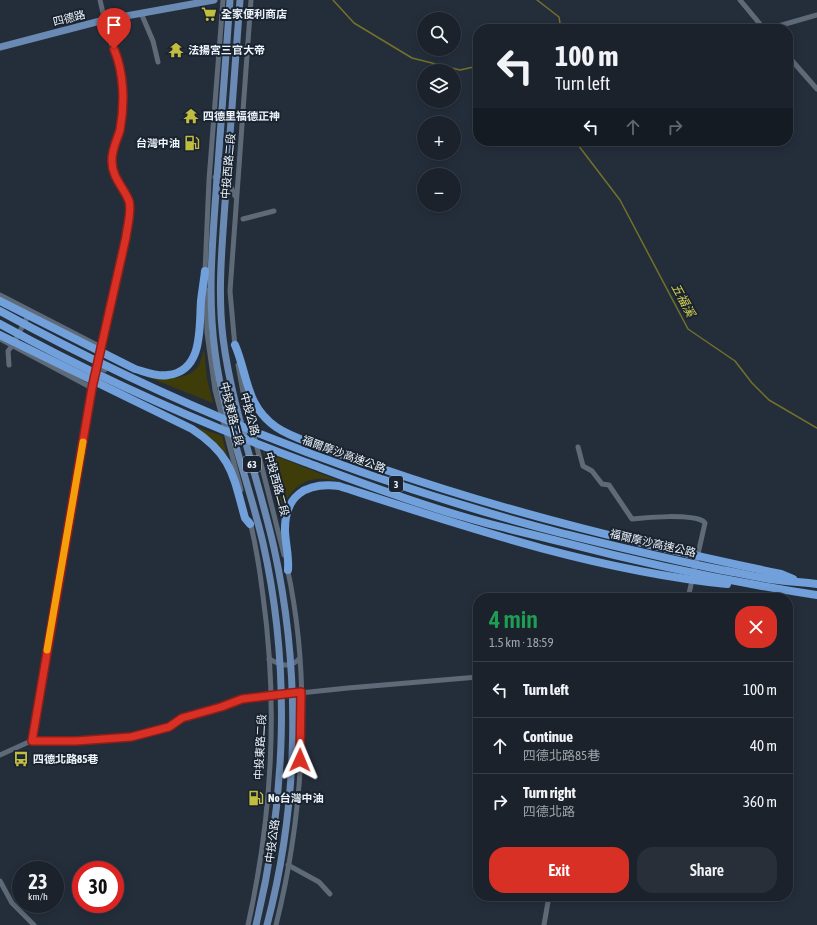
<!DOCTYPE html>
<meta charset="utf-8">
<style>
body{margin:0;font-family:"Asap Condensed","Noto Sans TC",sans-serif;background:#282f38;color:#f1f3f6;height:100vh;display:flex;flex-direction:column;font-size:15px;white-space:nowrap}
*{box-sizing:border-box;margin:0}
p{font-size:13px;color:#a0a4a9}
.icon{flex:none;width:22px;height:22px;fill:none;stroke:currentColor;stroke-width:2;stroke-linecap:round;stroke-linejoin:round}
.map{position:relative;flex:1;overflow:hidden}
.drawer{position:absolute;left:473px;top:593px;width:320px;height:308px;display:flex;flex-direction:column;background:#1b222c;border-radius:16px;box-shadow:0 2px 10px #0003,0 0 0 1px #393f48}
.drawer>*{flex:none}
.guide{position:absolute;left:473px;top:24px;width:320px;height:122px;border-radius:16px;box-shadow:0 2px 10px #0003,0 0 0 1px #393f48;background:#1b222c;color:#f1f3f6;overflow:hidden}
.tools{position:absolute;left:417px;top:12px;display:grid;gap:8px}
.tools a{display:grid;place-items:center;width:44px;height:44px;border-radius:50%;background:#1b222c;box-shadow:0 2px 10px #0003,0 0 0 1px #393f48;font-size:20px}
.speed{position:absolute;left:12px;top:861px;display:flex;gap:8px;font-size:20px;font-weight:700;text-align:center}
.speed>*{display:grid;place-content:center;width:52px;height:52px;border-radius:50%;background:#1b222c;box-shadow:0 2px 10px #0003,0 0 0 1px #393f48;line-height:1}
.speed small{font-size:10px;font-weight:400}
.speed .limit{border:6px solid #d22;background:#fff;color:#111}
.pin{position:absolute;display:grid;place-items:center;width:34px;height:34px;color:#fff;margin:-41px -17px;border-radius:50% 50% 50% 0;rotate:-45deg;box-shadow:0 0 4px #0007}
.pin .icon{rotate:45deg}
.me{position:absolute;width:44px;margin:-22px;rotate:1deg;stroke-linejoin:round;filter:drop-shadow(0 0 3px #0008)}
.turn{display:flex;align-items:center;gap:14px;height:84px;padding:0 16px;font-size:18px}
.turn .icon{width:52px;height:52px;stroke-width:2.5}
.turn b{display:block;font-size:28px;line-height:34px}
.lanes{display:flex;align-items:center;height:38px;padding:0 16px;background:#0003;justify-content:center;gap:20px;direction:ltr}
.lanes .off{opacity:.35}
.round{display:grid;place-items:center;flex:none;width:42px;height:42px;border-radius:16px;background:#282f38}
.overview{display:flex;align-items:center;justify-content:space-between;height:68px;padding:0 16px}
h1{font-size:24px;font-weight:600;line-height:30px;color:#1e9e55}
.action{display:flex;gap:8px;margin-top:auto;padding:8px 16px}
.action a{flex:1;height:46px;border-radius:16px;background:#d93025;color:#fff;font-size:16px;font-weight:600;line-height:46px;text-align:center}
.action a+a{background:#282f38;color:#f1f3f6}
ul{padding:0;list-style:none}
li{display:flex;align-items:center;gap:12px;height:56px;padding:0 16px;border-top:1px solid #393f48}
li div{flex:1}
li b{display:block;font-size:15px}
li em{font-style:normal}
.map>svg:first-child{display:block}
.green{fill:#3e3d09}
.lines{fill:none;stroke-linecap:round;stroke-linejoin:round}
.stream{stroke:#747128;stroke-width:1.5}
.minor{stroke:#5f6a78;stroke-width:5}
.major{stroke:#6a8ab3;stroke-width:7}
.highway{stroke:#71a0da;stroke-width:8}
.route-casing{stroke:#8d1f18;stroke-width:10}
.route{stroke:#d93025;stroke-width:7}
.slow{stroke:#f59e0b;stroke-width:7}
.labels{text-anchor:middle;stroke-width:4;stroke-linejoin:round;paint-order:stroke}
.shield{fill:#1a2430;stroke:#adb5be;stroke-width:1}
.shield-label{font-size:10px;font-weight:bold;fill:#ecf3fb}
.poi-label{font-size:11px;font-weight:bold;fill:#ecf3fb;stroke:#1a2430;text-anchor:start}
.street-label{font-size:11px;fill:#ecf3fb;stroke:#1a2430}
.water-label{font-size:12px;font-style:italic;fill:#d8d354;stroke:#1a2430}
</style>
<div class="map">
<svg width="817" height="925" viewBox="0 0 817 925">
<rect width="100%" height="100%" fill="#242e3b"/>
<g class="green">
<path d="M204 350 207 379 213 403 148 377C163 379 190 381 199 365 201 361 202 355 204 350Z"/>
<polygon points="196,427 222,436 227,456 213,440"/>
<path d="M263 451 339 481C332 480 324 478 316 479 297 481 284 498 281 516Z"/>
</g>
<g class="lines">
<g class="stream">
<polyline points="333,0 354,23 412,58 460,70 478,66"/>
<polyline points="537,0 559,17 561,29"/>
<polyline points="575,141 620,200 688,329 735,361 752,383 769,400 817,428"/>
</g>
<g class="minor">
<polyline points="740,0 764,29"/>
<polyline points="141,13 153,41 158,62"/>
<polyline points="768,29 817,15"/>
<polyline points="788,56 817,89"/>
<path d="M215 177C227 177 231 186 235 196"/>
<polyline points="243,219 274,211"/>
<polyline points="205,272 209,180 223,0"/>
<polyline points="206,290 207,333 215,390 241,490"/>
<polyline points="0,295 97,345"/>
<polyline points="0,339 92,388"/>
<polyline points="235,347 230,291 251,0"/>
<polyline points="9,365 8,351 12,346 29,314"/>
<polyline points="238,365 243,392 284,555"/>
<polyline points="97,366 105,370"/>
<path d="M578 447 583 466 592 471 602 484 609 485 632 519C649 517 689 514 703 521L705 523 688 598"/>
<path d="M269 659C281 665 289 669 299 659"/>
<polyline points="31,741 76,741 131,737 169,727 182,718 221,707 242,699 348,688 478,677"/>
<polyline points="0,755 31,741 92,388 126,237 129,202 118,182 112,163 121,123 122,73 108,35 100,0"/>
<polyline points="288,865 319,882 330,894"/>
<polyline points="0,881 12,903 34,925"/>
<path d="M248 925C272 817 278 705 263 596 260 571 256 546 250 521"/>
<path d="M276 925C304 813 312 680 287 567"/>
<polyline points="544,925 549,896"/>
</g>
<g class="major">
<path d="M230 0C226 59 221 119 217 178 213 236 207 294 215 352 223 417 248 479 263 543 291 667 286 801 256 925"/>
<path d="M240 0C235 63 231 125 226 188 223 238 217 288 223 338 232 409 258 477 274 548 301 671 299 803 267 925"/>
<polyline points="0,47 104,20 214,0"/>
</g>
<g class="highway">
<path d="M0 301 135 369C146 372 157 377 168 375 204 371 199 326 201 301 202 291 204 281 205 271"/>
<path d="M0 311C177 408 366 482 561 533 615 546 668 559 722 570 741 573 759 578 778 580 791 582 804 582 817 584"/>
<path d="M0 324C98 378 200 423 305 462 356 481 408 501 461 516 494 526 528 533 562 542 646 564 731 582 817 595"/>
<path d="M0 335 192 429C232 455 233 475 245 518L250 524"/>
<path d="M235 345C248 375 245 405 276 427 289 436 306 441 321 447 342 455 362 462 383 469 513 514 647 546 781 574L793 579"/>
<path d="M288 570C289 557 286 546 285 532 284 496 305 482 339 486 466 527 593 570 727 584"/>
</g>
</g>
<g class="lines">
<g class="route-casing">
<path id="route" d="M114 49C124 73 125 103 120 130 117 140 111 151 112 162 112 177 124 188 129 201 132 211 127 227 126 237L92 388 32 741H76L131 737 169 727 182 718 221 707 242 699 301 692 300 760"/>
</g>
<use href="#route" class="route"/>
<polyline class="slow" points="47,650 83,442"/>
</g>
<defs>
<g id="supermarket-bare" transform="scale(1.2)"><path d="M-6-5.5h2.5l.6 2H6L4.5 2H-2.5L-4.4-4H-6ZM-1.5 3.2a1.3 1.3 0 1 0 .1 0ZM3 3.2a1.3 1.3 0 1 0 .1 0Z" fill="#c2bd3f" stroke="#1a2430" stroke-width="2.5" paint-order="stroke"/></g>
<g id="temple-bare" transform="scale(1.2)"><path d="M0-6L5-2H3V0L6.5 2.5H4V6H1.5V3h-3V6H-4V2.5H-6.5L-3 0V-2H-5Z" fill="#c2bd3f" stroke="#1a2430" stroke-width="2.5" paint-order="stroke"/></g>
<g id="fuel-bare" transform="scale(1.2)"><path d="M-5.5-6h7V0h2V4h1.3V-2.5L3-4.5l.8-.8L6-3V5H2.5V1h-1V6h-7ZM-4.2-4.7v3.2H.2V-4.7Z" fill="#c2bd3f" stroke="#1a2430" stroke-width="2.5" paint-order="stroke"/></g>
<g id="bus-bare" transform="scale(1.2)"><path d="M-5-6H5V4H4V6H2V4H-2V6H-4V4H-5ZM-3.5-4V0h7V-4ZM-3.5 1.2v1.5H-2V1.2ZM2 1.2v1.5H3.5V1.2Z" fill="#c2bd3f" stroke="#1a2430" stroke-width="2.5" paint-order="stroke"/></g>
</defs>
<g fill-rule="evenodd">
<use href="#supermarket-bare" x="209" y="14"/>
<use href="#temple-bare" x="176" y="50"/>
<use href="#temple-bare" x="191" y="116"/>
<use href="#fuel-bare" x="192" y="143"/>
<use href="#bus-bare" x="21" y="759"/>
<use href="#fuel-bare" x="256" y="798"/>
</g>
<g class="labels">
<g class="shield">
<rect x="243" y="456" width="18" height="16" rx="3"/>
<rect x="389" y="476" width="14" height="16" rx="3"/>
</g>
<g class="shield-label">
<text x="252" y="468">63</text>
<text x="396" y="488">3</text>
</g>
<g class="poi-label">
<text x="221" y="18">全家便利商店</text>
<text x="188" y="54">法揚宮三官大帝</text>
<text x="203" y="120">四德里福德正神</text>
<text x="180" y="147" text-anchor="end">台灣中油</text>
<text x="33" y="763">四德北路85巷</text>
<text x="268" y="802">No台灣中油</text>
</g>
<g class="street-label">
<text transform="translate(69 18) rotate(-14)" y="4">四德路</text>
<text transform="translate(228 166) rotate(-85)" y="4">中投西路二段</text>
<text transform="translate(232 414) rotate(76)" y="4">中投東路二段</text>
<text transform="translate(250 414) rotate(75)" y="4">中投公路</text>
<text transform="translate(344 454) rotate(20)" y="4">福爾摩沙高速公路</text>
<text transform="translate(277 484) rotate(75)" y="4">中投西路二段</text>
<text transform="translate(653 543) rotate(13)" y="4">福爾摩沙高速公路</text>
<text transform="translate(260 747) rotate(-87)" y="4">中投東路二段</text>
<text transform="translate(272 841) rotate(-82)" y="4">中投公路</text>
</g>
<g class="water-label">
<text transform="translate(683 300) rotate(62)" y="4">五福溪</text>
</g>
</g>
</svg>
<div class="tools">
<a><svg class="icon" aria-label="search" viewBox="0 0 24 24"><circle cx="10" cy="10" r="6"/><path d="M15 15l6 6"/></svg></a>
<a><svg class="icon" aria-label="layers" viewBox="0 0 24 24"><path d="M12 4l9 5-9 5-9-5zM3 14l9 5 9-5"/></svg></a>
<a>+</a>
<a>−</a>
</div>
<div class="speed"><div>23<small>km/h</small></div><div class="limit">30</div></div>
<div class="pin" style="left:114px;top:49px;background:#d93025"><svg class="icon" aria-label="arrive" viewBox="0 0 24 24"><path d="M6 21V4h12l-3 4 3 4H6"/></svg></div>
<svg class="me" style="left:300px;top:760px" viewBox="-20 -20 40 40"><path d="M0-17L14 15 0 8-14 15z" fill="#d93025" stroke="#fff" stroke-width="4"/></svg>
<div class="guide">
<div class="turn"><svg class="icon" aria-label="left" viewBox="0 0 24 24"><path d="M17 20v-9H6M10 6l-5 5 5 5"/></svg><div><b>100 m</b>Turn left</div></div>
<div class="lanes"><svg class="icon" aria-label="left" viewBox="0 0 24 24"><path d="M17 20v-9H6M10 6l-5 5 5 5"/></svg><svg class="icon off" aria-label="ahead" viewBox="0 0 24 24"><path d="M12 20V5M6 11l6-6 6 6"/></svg><svg class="icon off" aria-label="right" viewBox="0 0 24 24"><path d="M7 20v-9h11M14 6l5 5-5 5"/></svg></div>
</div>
<section class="drawer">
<div class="overview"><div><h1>4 min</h1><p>1.5 km · 18:59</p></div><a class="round" style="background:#d93025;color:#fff"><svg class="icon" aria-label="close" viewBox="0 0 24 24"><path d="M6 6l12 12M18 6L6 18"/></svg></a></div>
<ul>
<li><svg class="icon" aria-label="left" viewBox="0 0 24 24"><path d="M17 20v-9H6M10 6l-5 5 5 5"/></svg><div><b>Turn left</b></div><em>100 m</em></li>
<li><svg class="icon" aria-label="ahead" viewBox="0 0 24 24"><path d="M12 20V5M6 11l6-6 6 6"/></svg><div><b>Continue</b><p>四德北路85巷</p></div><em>40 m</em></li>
<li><svg class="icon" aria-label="right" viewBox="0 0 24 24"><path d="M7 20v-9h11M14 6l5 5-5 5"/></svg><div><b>Turn right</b><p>四德北路</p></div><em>360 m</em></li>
</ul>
<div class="action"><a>Exit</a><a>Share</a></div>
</section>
</div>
